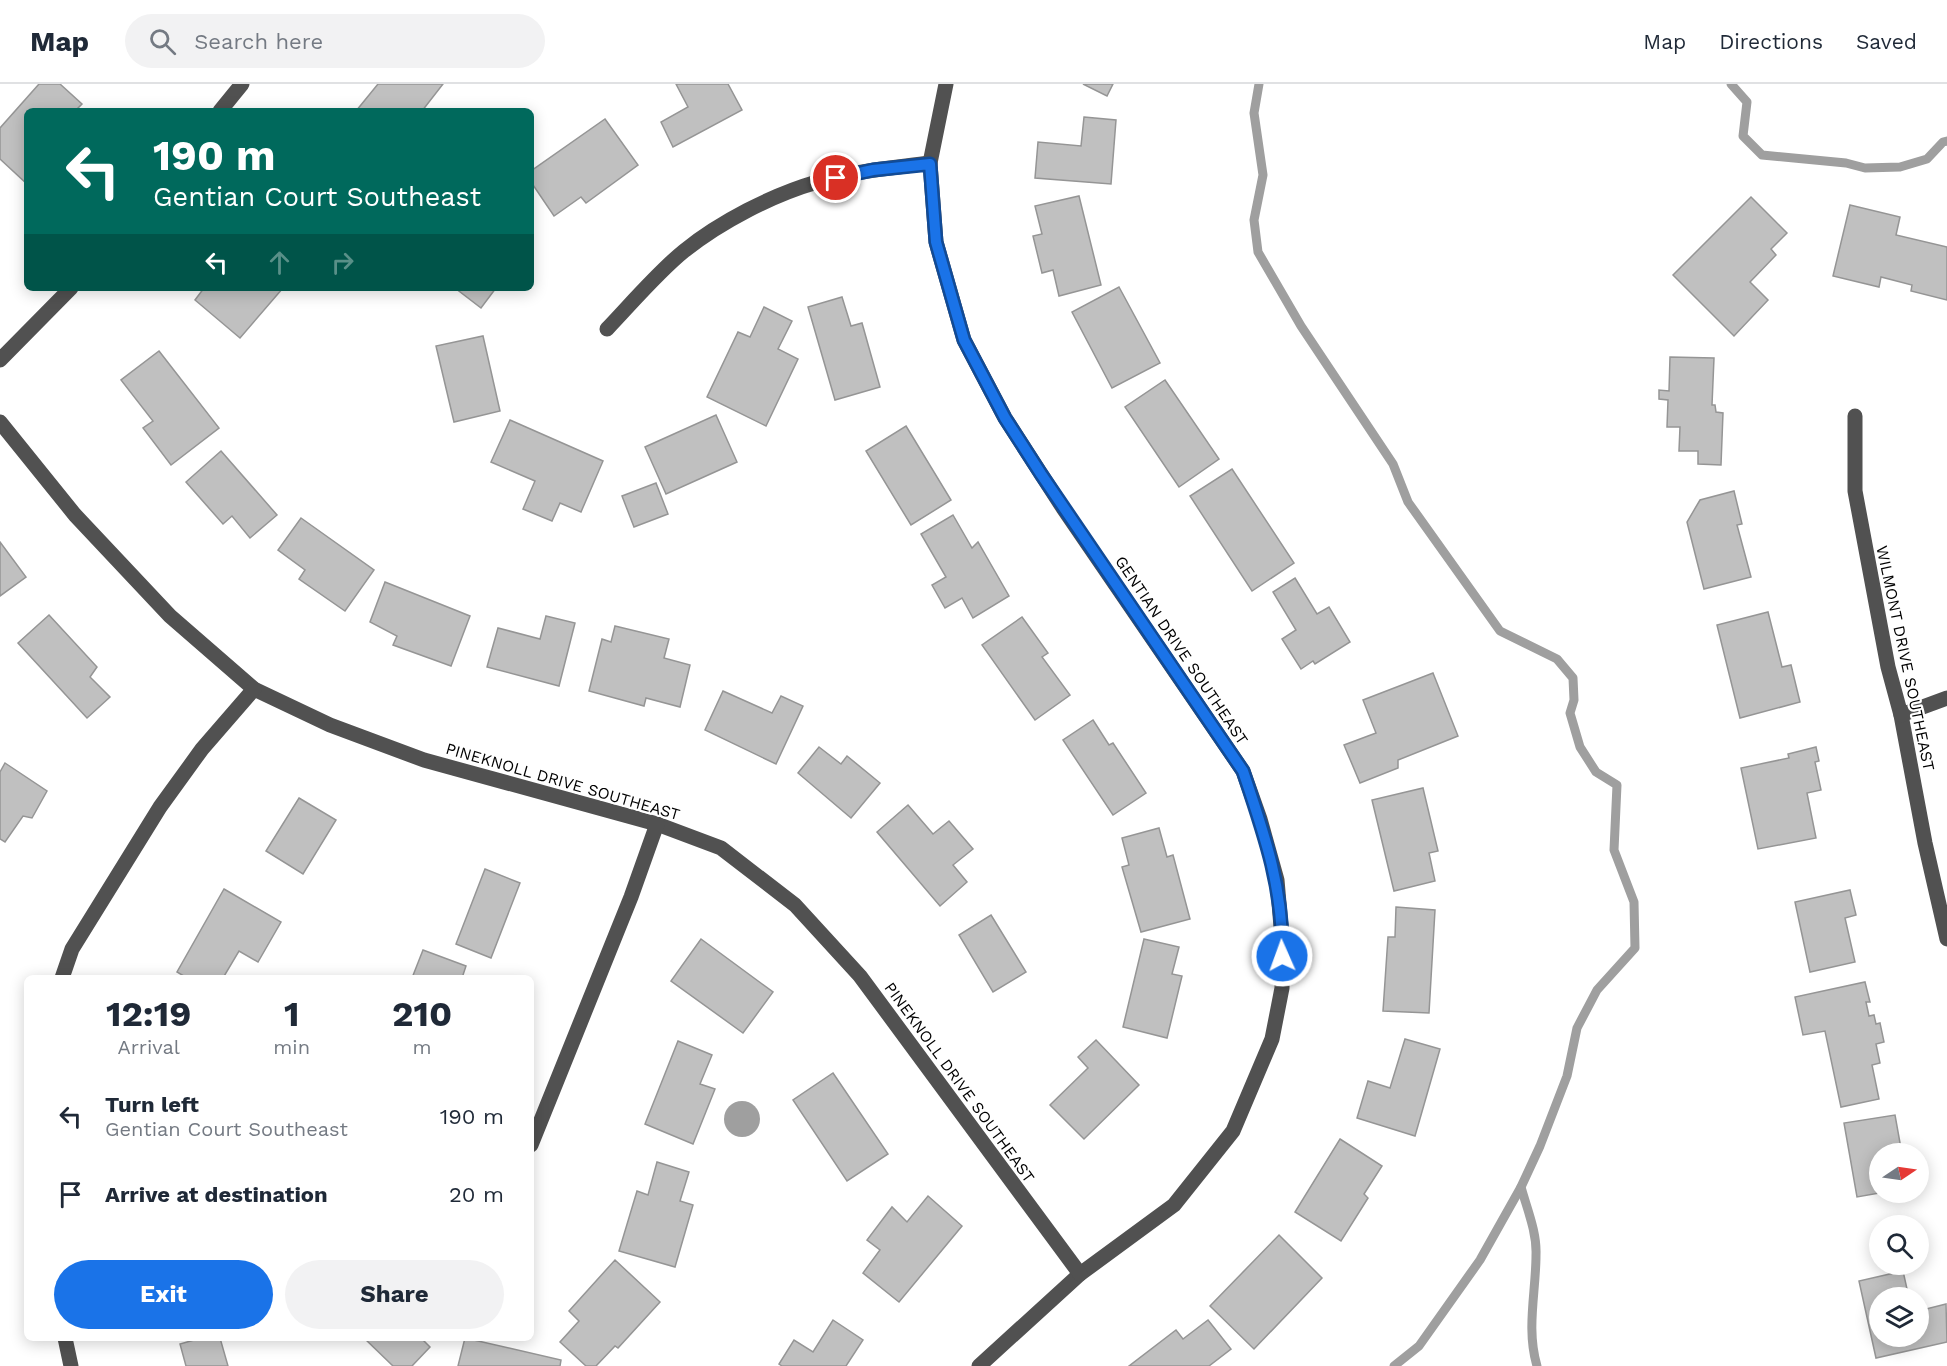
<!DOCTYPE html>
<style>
body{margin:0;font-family:"Work Sans",sans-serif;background:#f2f2f3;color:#1f2937;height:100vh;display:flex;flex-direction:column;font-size:22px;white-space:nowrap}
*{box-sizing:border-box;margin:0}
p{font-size:20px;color:#747a83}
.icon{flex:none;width:33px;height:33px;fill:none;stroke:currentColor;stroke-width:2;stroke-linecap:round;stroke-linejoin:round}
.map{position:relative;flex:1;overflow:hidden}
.drawer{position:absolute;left:24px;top:891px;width:510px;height:366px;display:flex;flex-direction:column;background:#fff;border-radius:9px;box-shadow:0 3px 15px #0003}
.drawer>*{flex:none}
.banner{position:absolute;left:24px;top:24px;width:510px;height:183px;border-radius:9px;box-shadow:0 3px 15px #0003;background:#00695c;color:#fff;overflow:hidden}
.needle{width:39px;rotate:77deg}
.controls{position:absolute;left:1869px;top:1059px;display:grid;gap:12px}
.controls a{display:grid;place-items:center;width:60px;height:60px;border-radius:50%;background:#fff;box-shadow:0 3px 15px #0003;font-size:30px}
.pin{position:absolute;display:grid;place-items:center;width:51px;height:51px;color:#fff;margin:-26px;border:3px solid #fff;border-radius:50%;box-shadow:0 2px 6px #0007}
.me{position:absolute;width:66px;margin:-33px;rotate:358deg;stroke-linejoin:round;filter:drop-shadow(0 0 4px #0008)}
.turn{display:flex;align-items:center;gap:21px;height:126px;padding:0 30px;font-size:27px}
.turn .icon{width:78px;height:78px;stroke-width:2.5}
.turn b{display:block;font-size:42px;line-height:51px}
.lanes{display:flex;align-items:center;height:57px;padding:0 30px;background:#0003;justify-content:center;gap:30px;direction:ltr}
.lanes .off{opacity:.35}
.eta{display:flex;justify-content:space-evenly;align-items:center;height:102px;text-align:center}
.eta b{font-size:36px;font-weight:700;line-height:42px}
.primary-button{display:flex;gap:12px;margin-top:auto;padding:12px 30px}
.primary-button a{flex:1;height:69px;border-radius:36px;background:#1a73e8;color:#fff;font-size:24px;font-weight:700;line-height:69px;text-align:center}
.primary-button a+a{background:#f2f2f3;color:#1f2937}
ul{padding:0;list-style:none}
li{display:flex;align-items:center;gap:18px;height:78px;padding:0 30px}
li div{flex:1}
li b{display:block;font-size:22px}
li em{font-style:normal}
header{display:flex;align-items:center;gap:36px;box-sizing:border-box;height:84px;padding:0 30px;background:#fff;border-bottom:2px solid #e0e1e3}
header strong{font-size:28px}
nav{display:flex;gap:33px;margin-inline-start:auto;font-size:21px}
.search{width:420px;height:54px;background:#f2f2f3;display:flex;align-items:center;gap:15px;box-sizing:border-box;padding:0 21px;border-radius:33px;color:#747a83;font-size:22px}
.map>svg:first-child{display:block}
.water{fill:#9f9f9f}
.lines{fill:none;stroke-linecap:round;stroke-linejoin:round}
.stream{stroke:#9f9f9f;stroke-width:9}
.building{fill:#c0c0c0;stroke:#959595;stroke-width:1.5}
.minor{stroke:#515151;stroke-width:15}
.route-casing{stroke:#114b97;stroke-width:15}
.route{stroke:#1a73e8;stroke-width:10}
.labels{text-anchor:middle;stroke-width:4.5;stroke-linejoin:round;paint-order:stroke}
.street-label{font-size:16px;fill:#000;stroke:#fff}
</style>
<header>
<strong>Map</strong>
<div class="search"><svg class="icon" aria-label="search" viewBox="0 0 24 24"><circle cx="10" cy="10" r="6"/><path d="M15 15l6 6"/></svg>Search here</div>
<nav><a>Map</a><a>Directions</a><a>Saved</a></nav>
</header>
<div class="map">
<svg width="1947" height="1282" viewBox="0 0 1947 1282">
<rect width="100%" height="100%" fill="#fff"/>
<circle class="water" cx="742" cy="1035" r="18"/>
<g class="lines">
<g class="stream">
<polyline points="1259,0 1254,29 1263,91 1254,136 1258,168 1301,242 1393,380 1408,418 1500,547 1557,575 1573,594 1574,616 1570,629 1580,663 1596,688 1617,701 1614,766 1634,818 1635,864 1597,906 1577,944 1567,992 1540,1062 1521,1103 1480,1176 1419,1262 1394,1282"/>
<polyline points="1731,0 1747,18 1743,52 1762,71 1846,79 1865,84 1900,83 1927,75 1943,58 1947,57"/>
<path d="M1521 1103C1527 1125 1537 1148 1536 1171 1536 1208 1526 1245 1537 1282"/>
</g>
</g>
<g class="building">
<polygon points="39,0 60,0 82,20 75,27 27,27 27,100 0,75 0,44"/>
<polygon points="378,0 443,0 422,27 356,27"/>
<polygon points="676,0 728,0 742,26 673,63 661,38 688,23"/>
<polygon points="1083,0 1113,0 1107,12"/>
<polygon points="1084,33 1116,36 1111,100 1035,94 1038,58 1081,62"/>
<polygon points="605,35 638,81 586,119 581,113 554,132 531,98 531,87"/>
<polygon points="1079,112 1101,201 1059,212 1053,186 1042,189 1033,152 1042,150 1035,122"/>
<polygon points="1751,113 1787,149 1771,165 1776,171 1750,198 1768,216 1734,252 1673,191"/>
<polygon points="1850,121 1900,133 1896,151 1947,163 1947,216 1911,207 1912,201 1881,193 1879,203 1833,192"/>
<polygon points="1119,203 1160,279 1112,304 1072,228"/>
<polygon points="204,204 283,204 240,254 195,216"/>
<polygon points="455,204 496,204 481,224"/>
<polygon points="842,213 851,242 862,239 880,303 835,316 808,223"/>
<polygon points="764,223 792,237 778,265 798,275 766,342 707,313 738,248 750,253"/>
<polygon points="483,252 500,327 454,338 436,262"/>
<polygon points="159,267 219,344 171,381 143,344 153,337 121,296"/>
<polygon points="1670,273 1714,274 1712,321 1715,321 1716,328 1723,329 1721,381 1698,380 1698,367 1679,367 1680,343 1667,343 1668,316 1659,315 1659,306 1669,307"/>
<polygon points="1165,296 1219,375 1179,403 1125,323"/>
<polygon points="716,331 737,378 666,410 645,363"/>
<polygon points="510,336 603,377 581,428 560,419 552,437 523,425 535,397 491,378"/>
<polygon points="906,342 951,416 911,441 866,367"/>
<polygon points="221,367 277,431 250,454 232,432 223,440 186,398"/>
<polygon points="1232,385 1294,479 1252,507 1190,412"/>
<polygon points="656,399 668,430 634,443 622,412"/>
<polygon points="1734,407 1742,440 1737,441 1751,493 1704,505 1687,438 1700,416"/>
<polygon points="953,431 972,464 978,458 1009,512 973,534 962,514 945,524 932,501 946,493 921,450"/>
<polygon points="301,434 374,486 345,527 299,495 305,486 278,466"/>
<polygon points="0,458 26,493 0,512"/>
<polygon points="1295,494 1317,530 1329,523 1350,558 1315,580 1313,577 1301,585 1282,555 1296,546 1273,508"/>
<polygon points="385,498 470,532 451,582 393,561 397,552 370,538"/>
<polygon points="1768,528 1782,583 1791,581 1800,618 1740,634 1717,541"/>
<polygon points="49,531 97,583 90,593 110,613 87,634 18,559"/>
<polygon points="546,532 575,539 559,602 487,583 498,544 540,555"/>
<polygon points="1022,533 1048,569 1042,573 1070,611 1035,636 982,561"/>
<polygon points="615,542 669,555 664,574 690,581 680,623 646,614 644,622 589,607 602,555 611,558"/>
<polygon points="1433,589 1458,652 1398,676 1398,684 1360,699 1344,661 1376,649 1363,616"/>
<polygon points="723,607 772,629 781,612 803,622 776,680 705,646"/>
<polygon points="1093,636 1109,661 1113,659 1146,709 1113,731 1063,656"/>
<polygon points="819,663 841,680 847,672 880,699 851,734 798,689"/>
<polygon points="1816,663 1819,677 1815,678 1821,706 1807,709 1816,754 1758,765 1741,684 1789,674 1788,670"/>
<polygon points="5,679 47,707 32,734 23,732 5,758 0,755 0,688"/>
<polygon points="1423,704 1438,767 1429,769 1435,797 1394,807 1372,716"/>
<polygon points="299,714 336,736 303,790 266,767"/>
<polygon points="908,721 933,750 949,737 973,765 953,781 967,798 940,822 877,748"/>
<polygon points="1159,744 1167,773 1173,771 1190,835 1141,848 1122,783 1129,781 1122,754"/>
<polygon points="485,785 520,799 491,874 456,860"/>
<polygon points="224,805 281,838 258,878 239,867 223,894 187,894 177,888"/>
<polygon points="1850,806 1856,831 1845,834 1855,878 1810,888 1795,818"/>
<polygon points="1396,823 1435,826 1429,929 1383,927 1388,853 1395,853"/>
<polygon points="991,831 1026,888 993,908 959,851"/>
<polygon points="701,855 773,908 743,949 671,897"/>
<polygon points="1144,855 1179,863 1172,890 1182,892 1167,954 1123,943"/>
<polygon points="423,866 466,882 462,894 412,894"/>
<polygon points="1865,898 1870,918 1866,918 1869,932 1874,931 1876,940 1880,939 1884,958 1876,960 1880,979 1872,981 1879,1015 1841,1023 1825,947 1803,951 1795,913"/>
<polygon points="1405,955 1440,965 1415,1052 1357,1034 1368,997 1390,1004"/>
<polygon points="1096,956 1139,1001 1084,1055 1050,1021 1088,984 1078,973"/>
<polygon points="678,957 712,971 700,1000 715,1005 693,1060 645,1040"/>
<polygon points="833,989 888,1070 847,1097 793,1016"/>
<polygon points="1895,1031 1902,1070 1880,1070 1880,1108 1885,1108 1857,1113 1844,1039"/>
<polygon points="1340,1055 1382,1082 1364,1110 1368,1114 1341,1157 1295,1128"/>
<polygon points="657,1078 689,1088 680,1117 693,1121 675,1183 619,1167 637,1107 648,1111"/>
<polygon points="928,1112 962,1142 899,1218 863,1189 880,1166 867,1156 892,1123 907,1138"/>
<polygon points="1279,1151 1322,1194 1254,1265 1210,1222"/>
<polygon points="615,1176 660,1218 618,1264 615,1262 596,1282 586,1282 560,1258 579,1237 569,1227"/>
<polygon points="1903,1187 1909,1214 1880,1214 1880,1252 1918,1252 1918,1227 1946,1220 1947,1258 1876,1274 1859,1197"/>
<polygon points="833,1236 863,1256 846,1282 782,1282 779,1280 794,1256 813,1268"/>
<polygon points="1208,1236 1231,1265 1209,1282 1129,1282 1176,1246 1183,1255"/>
<polygon points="201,1254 220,1254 228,1282 186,1282 180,1260"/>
<polygon points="364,1254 421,1254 430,1263 412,1282 393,1282"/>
<polygon points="465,1254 561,1276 560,1282 458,1282"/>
</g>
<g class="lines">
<g class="minor">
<polyline points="946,0 930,79 936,158 964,256 1005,334 1063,424 1243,687 1260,735 1277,796 1282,854 1282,904 1272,955 1233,1047 1174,1121 1080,1190 979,1282"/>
<polyline points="220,27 242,0"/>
<path d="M607 245C630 221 658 188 684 167 720 138 772 111 817 98 854 87 893 84 930 79"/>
<polyline points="0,276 71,204"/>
<polyline points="1855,332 1855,407 1888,583 1901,631 1925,759 1947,855"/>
<polyline points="0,338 75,431 170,532 254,605 330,641 424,676 657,740 721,764 795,821 860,892 1080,1190"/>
<polyline points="1901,631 1947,614"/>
<polyline points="62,894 72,865 160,723 202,665 254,605"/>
<polyline points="531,1061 631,813 657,740"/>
<polyline points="65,1254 71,1282"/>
</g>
</g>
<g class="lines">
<g class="route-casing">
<path id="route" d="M836 94 873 86 930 80 936 158 964 256 1005 334 1041 390 1243 687C1264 749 1284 806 1282 872"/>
</g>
<use href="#route" class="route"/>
</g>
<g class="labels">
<g class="street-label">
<text transform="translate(1182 566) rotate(56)" y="6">GENTIAN DRIVE SOUTHEAST</text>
<text transform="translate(1906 574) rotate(78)" y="6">WILMONT DRIVE SOUTHEAST</text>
<text transform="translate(563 697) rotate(16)" y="6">PINEKNOLL DRIVE SOUTHEAST</text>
<text transform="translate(960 998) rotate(54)" y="6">PINEKNOLL DRIVE SOUTHEAST</text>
</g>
</g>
</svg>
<div class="controls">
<a><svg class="needle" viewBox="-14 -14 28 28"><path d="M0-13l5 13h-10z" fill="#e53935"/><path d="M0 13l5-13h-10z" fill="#747a83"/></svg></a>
<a><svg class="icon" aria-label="search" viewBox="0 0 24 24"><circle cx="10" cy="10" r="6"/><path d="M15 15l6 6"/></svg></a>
<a><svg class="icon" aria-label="layers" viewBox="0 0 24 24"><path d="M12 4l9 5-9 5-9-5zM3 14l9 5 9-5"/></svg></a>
</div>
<div class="pin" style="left:836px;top:94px;background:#d93025"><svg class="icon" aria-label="arrive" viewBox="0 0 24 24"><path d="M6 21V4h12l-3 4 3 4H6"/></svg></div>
<svg class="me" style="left:1282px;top:872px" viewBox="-20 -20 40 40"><circle r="17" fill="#1a73e8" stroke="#fff" stroke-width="3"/><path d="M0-11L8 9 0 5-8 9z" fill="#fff"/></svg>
<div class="banner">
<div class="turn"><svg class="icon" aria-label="left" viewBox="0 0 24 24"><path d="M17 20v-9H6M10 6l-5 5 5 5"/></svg><div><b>190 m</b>Gentian Court Southeast</div></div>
<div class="lanes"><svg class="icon" aria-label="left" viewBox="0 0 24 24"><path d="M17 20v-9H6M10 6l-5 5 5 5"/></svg><svg class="icon off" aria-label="ahead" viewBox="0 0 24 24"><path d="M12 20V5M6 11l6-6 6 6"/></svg><svg class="icon off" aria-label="right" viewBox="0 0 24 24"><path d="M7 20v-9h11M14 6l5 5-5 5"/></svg></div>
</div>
<section class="drawer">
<div class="eta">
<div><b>12:19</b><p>Arrival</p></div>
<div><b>1</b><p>min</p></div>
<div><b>210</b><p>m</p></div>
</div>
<ul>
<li><svg class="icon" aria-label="left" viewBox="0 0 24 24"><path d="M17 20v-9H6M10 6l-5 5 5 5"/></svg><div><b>Turn left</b><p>Gentian Court Southeast</p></div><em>190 m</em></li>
<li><svg class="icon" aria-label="arrive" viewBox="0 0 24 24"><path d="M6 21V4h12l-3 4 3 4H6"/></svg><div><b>Arrive at destination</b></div><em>20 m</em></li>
</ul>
<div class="primary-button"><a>Exit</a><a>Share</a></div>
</section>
</div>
